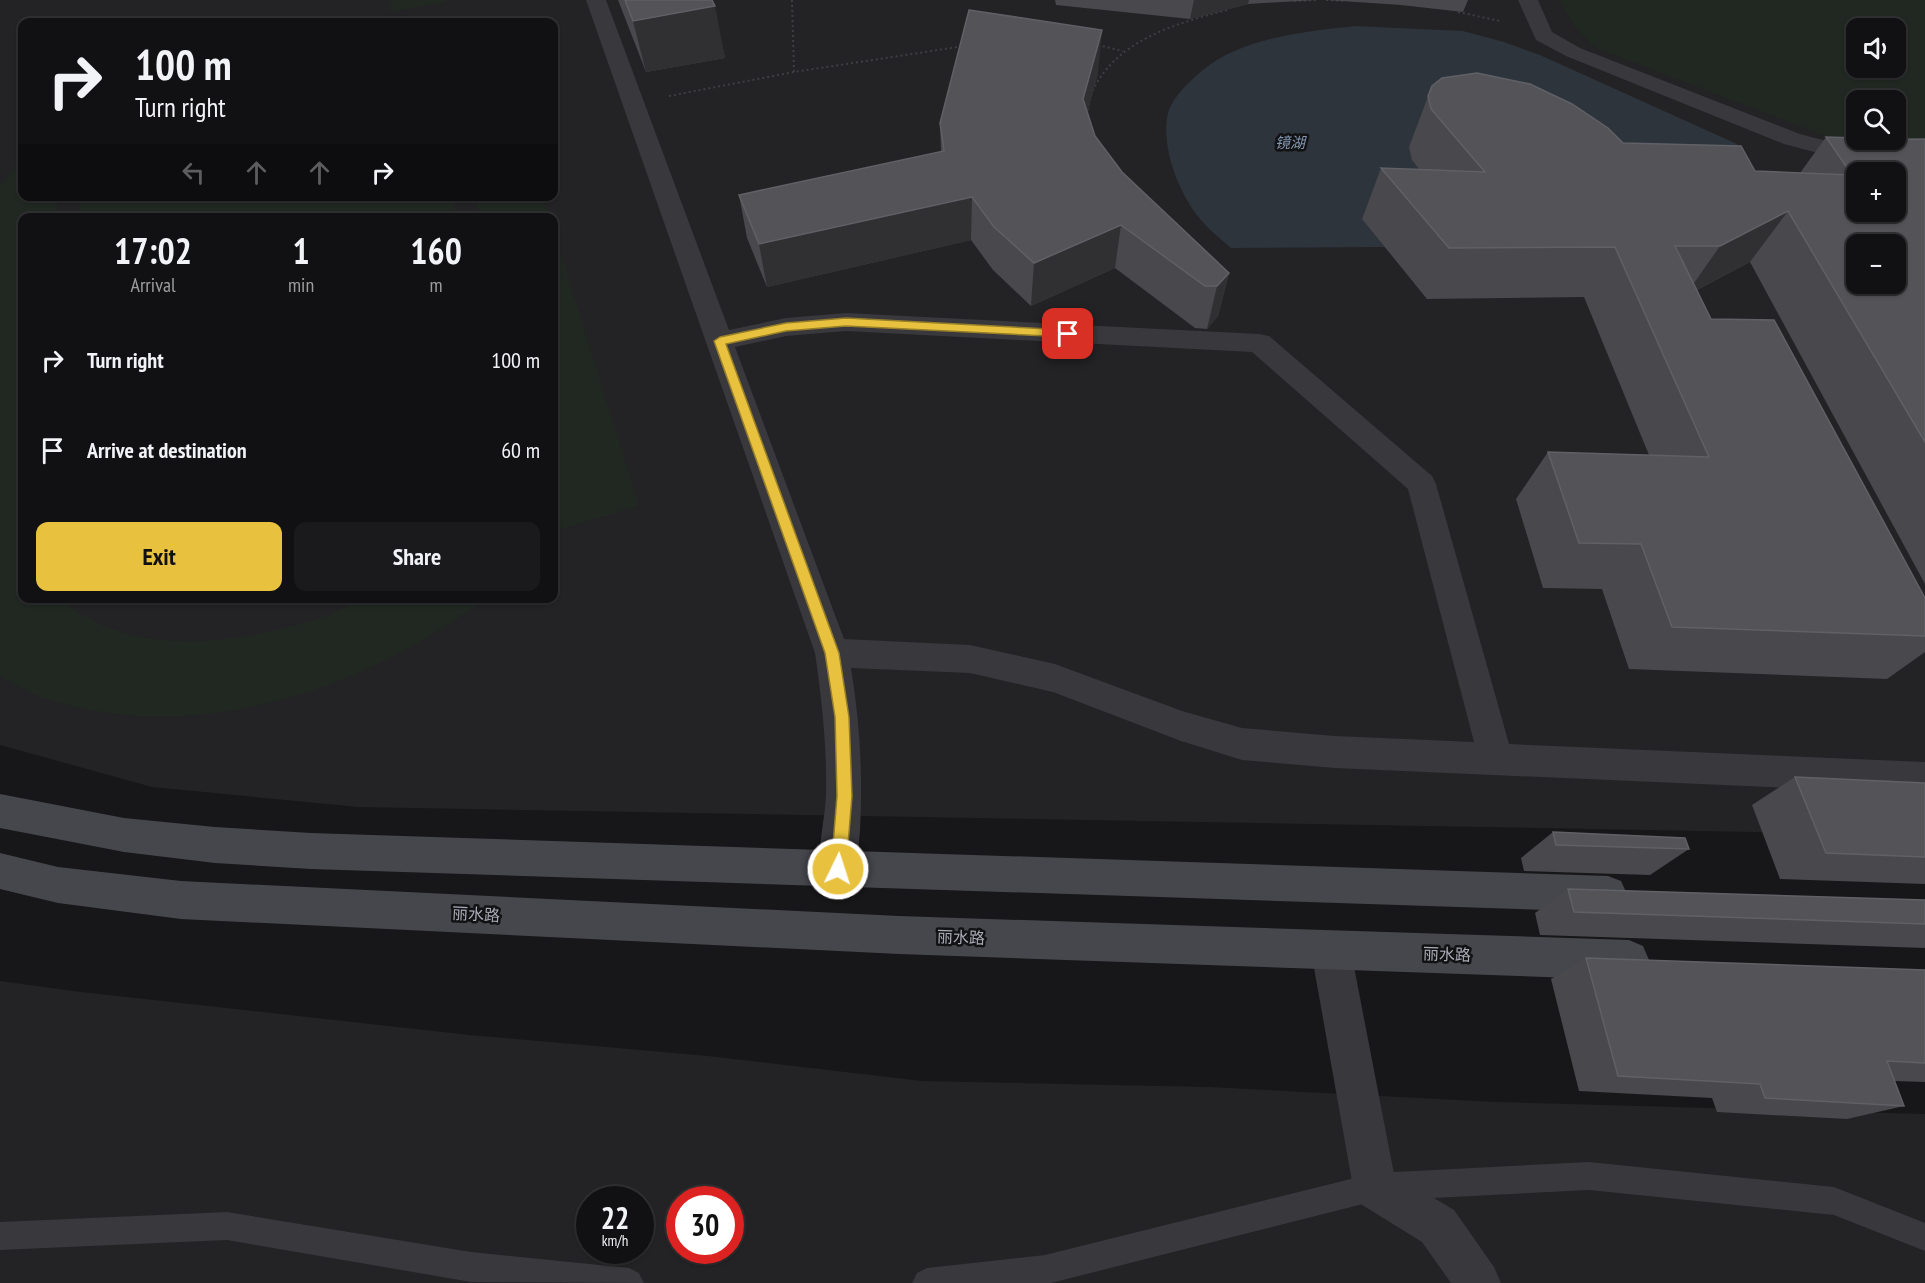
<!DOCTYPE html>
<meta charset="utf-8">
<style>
body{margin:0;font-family:"PT Sans Narrow","Noto Sans SC",sans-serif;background:#1a191b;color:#f1f3f6;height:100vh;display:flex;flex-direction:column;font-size:22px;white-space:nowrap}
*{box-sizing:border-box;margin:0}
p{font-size:20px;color:#9c9d9f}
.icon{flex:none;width:33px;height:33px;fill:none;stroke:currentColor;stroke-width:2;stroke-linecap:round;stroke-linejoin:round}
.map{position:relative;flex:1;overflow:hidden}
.sheet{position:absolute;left:18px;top:213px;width:540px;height:390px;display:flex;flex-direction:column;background:#111012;border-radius:12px;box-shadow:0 2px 4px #0004,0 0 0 2px #303032}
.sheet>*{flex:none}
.hud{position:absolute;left:18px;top:18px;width:540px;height:183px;border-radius:12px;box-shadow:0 2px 4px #0004,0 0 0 2px #303032;background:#111012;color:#f1f3f6;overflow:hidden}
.buttons{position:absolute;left:1846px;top:18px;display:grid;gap:12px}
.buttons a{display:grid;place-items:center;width:60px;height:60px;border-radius:12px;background:#111012;box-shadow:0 2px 4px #0004,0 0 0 2px #303032;font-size:30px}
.speed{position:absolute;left:576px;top:1186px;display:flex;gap:12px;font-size:30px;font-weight:700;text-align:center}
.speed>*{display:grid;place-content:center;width:78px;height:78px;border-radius:50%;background:#111012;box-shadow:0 2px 4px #0004,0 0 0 2px #303032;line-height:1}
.speed small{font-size:15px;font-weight:400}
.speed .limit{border:9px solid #d22;background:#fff;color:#111}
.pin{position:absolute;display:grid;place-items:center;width:51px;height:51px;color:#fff;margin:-26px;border-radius:12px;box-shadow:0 3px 9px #0006}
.me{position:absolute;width:66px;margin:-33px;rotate:4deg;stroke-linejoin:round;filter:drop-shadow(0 0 4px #0008)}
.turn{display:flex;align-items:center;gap:21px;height:126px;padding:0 18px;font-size:27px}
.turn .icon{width:78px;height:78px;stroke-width:2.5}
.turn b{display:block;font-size:42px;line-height:51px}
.lanes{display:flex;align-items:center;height:57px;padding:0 18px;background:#0003;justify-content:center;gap:30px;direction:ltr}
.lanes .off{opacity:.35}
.eta{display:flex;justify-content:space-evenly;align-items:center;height:102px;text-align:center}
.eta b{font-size:36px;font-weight:800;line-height:42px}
.primary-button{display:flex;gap:12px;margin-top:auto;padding:12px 18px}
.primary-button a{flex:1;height:69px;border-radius:12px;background:#e8c23e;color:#111;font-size:24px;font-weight:800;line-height:69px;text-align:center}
.primary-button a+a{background:#1a191b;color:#f1f3f6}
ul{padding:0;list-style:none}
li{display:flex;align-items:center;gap:18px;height:90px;padding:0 18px}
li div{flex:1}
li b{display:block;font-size:22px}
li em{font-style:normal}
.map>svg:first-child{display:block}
.built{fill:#232225;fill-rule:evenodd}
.green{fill:#212822;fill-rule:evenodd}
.water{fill:#2d343c}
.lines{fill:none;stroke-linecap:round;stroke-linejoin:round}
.path{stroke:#3e3f44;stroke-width:2;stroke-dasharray:2 3;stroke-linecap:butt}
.service{fill:#38383d;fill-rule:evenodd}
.minor{fill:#38383d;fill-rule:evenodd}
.secondary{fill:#46474d;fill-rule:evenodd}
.wall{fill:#48484d}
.shaded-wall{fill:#303033}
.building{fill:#535358;stroke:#606167;stroke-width:1.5;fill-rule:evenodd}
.route{fill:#e8c23e;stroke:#977e28;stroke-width:1.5}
.labels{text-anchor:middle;stroke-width:5;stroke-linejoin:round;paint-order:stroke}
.far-water-label{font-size:15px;font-style:italic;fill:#8296b1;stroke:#121113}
.street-label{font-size:16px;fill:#a9acb7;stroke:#121113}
</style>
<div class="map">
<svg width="1925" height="1283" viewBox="0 0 1925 1283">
<rect width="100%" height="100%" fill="#171618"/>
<g class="built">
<path d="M0 0H1925V835L358 807 152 787 0 745ZM22 22H554V196H22ZM1857 28H1896V68H1857ZM1857 100H1896V140H1857ZM1857 172H1896V212H1857ZM22 218H554V598H22ZM1857 244H1896V284H1857Z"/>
<path d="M0 981 81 992 470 1035 708 1056 922 1081 1210 1087 1497 1102 1925 1114V1283H0ZM590 1200H640V1251H590ZM680 1200H730V1251H680Z"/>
</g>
<g class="green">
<polygon points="389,0 446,0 446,2 391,12"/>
<path d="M1560 0H1925V138H1896V100H1857V138L1828 137 1594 47 1574 26ZM1857 28H1896V68H1857Z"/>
<path d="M22 156V196L59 197 55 217 22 218V598L60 599C131 659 237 645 320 618 336 613 351 603 366 599 377 596 392 598 403 598 430 598 458 598 485 599 363 691 191 749 41 697 27 692 13 683 0 677V186Z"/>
<polygon points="80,196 452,197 457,217 78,217"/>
<polygon points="475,197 543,197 549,217 480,217"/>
<polygon points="554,231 639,506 554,531"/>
</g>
<path class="water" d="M1355 26 1463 31 1504 42 1540 55 1737 144 1788 225 1363 219 1385 247 1231 248C1221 239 1209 230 1201 220 1179 195 1160 146 1168 113 1173 94 1201 70 1217 60 1258 36 1309 31 1355 26Z"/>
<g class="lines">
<g class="path">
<polyline points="792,0 794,72"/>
<polyline points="1326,0 1346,1"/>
<polyline points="1294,1 1317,0"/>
<polyline points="1458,12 1500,21"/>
<polyline points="1098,45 1123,51"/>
<polyline points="669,96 794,72 964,46"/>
<path d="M1086 115C1089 106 1090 96 1094 88 1119 39 1178 23 1227 10"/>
</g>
<g class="service">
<polygon points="1589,1162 1834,1187 1925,1223 1925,1251 1834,1215 1589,1190 1375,1201 1051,1283 912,1283 917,1273 927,1268 1045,1255 1375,1173"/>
<polygon points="227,1212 471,1252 629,1268 639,1273 644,1283 471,1282 227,1240 0,1250 0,1222"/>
</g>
<g class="minor">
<path d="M586 0H606L729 330 786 318 846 313 1259 334 1269 336 1432 476 1436 484 1509 744 1925 762V794L1335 768 1242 760 1181 741 1053 692 970 673 851 668C860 722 863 776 860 831 858 849 858 865 851 882L838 887 825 882C814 856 825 823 826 795 827 747 822 701 815 653ZM846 331 1252 352 1408 489 1474 742 1335 736 1242 728 1182 711 1055 664 970 645 844 639 735 347 786 336Z"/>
<polygon points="1518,0 1538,0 1552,32 1580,48 1800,134 1838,144 1925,146 1925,160 1837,158 1784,144 1566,56 1536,40"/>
<polygon points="1331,931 1345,937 1351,951 1394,1174 1454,1210 1494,1267 1501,1283 1451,1283 1422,1242 1359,1203 1353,1187 1311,951 1317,937"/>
</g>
<g class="secondary">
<polygon points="0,794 124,818 215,827 311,833 1608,876 1621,881 1627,894 1621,907 1608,912 311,869 215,863 124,852 0,828"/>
<polygon points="0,853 58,867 181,881 899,916 1629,940 1643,946 1649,960 1643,974 1629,980 899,954 181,919 58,903 0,889"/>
</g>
</g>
<g class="wall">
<polygon points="618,0 712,0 725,58 646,72"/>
<polygon points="1055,0 1317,0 1248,4 1190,19 1056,5"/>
<polygon points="1326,0 1468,0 1463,12 1401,5"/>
<polygon points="1098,73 1087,112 1095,136 1122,172 1229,273 1218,316 1207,329 1195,328 1115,268 1031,306 993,270 971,240 767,287 747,238 739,195 941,152 940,123"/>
<polygon points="1432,86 1623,143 1755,171 1800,173 1826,137 1925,139 1925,584 1750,262 1697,290 1711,319 1925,598 1925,652 1887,679 1629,669 1602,589 1543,588 1516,499 1548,452 1649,455 1584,297 1427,299 1362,219 1381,168 1419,169 1412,160 1409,147"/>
<polygon points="1795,777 1925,783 1925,884 1780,879 1752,805"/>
<polygon points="1553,832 1689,849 1650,875 1524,871 1521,858"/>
<polygon points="1568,889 1925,900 1925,948 1540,935 1535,913"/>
<polygon points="1586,958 1925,970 1925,1082 1894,1081 1904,1106 1847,1119 1717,1112 1712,1098 1579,1091 1551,979"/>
</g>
<g class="shaded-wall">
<polygon points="1194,0 1249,0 1248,4 1190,19"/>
<polygon points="715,6 725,58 646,72 633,21"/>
<polygon points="1102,30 1098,73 1079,142 1083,99"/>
<polygon points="972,197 971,240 767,287 759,244"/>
<polygon points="1788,211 1750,262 1685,296 1720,246"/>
<polygon points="1121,225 1115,268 1031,306 1034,263"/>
<polygon points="1229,273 1218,316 1207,329 1217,286"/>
</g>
<g class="building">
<polygon points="625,0 712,0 715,6 633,21"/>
<polygon points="969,10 1102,30 1083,99 1095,136 1122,172 1229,273 1217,286 1205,286 1121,225 1034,263 994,227 972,197 759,244 739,195 944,151 940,123"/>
<path d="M1477 73 1530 84 1572 104 1608 128 1623 143 1741 146 1755 171 1852 175 1826 137 1857 138V140L1925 139V442L1788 211 1720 246H1675L1711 319 1774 320 1925 598V636L1672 627 1641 544 1579 543 1548 452 1709 457 1615 247 1449 248 1381 168 1485 172 1431 109 1428 96 1432 86 1442 78ZM1857 172H1896V212H1857ZM1857 244H1896V284H1857Z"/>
<polygon points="1795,777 1925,783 1925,857 1826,853"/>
<polygon points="1553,832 1685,838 1689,849 1556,845"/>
<polygon points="1568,889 1925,900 1925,924 1574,912"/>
<polygon points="1586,958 1925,970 1925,1063 1887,1061 1904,1106 1765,1098 1760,1084 1618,1076"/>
</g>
<polygon class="route" points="846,318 1068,330 1073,334 1068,337 846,326 786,331 726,344 839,653 849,717 852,796 846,869 844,874 838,876 833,874 831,869 837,796 835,717 825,653 714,341 720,337 786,323"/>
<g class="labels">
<g class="far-water-label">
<text x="1290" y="148">镜湖</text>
</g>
<g class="street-label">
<text transform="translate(476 914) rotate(3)" y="6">丽水路</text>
<text transform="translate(961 937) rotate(2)" y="6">丽水路</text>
<text transform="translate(1447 954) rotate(2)" y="6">丽水路</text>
</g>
</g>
</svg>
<div class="buttons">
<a><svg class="icon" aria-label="sound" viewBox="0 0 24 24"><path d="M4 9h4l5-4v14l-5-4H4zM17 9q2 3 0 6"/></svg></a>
<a><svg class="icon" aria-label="search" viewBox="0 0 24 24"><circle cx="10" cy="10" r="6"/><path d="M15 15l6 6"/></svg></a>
<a>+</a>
<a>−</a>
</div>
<div class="speed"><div>22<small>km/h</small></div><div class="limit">30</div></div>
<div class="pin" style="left:1068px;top:334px;background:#d93025"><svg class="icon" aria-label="arrive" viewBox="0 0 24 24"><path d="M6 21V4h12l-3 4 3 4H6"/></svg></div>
<svg class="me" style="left:838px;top:869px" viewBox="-20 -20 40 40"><circle r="17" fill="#e8c23e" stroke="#fff" stroke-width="3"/><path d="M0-11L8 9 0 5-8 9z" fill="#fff"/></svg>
<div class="hud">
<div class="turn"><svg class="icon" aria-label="right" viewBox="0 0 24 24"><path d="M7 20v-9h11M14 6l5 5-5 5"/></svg><div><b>100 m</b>Turn right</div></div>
<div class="lanes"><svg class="icon off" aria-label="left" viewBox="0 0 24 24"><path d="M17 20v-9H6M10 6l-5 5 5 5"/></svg><svg class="icon off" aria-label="ahead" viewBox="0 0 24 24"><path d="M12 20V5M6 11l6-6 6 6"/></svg><svg class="icon off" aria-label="ahead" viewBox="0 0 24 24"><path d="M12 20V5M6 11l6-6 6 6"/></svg><svg class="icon" aria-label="right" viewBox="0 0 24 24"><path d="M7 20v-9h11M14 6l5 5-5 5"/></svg></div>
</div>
<section class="sheet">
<div class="eta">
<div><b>17:02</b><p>Arrival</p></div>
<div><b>1</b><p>min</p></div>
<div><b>160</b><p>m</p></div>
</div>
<ul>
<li><svg class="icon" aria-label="right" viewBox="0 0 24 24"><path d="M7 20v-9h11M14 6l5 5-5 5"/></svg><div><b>Turn right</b></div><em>100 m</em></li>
<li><svg class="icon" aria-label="arrive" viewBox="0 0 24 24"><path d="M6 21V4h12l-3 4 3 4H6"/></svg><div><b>Arrive at destination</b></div><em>60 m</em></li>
</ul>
<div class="primary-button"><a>Exit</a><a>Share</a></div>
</section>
</div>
